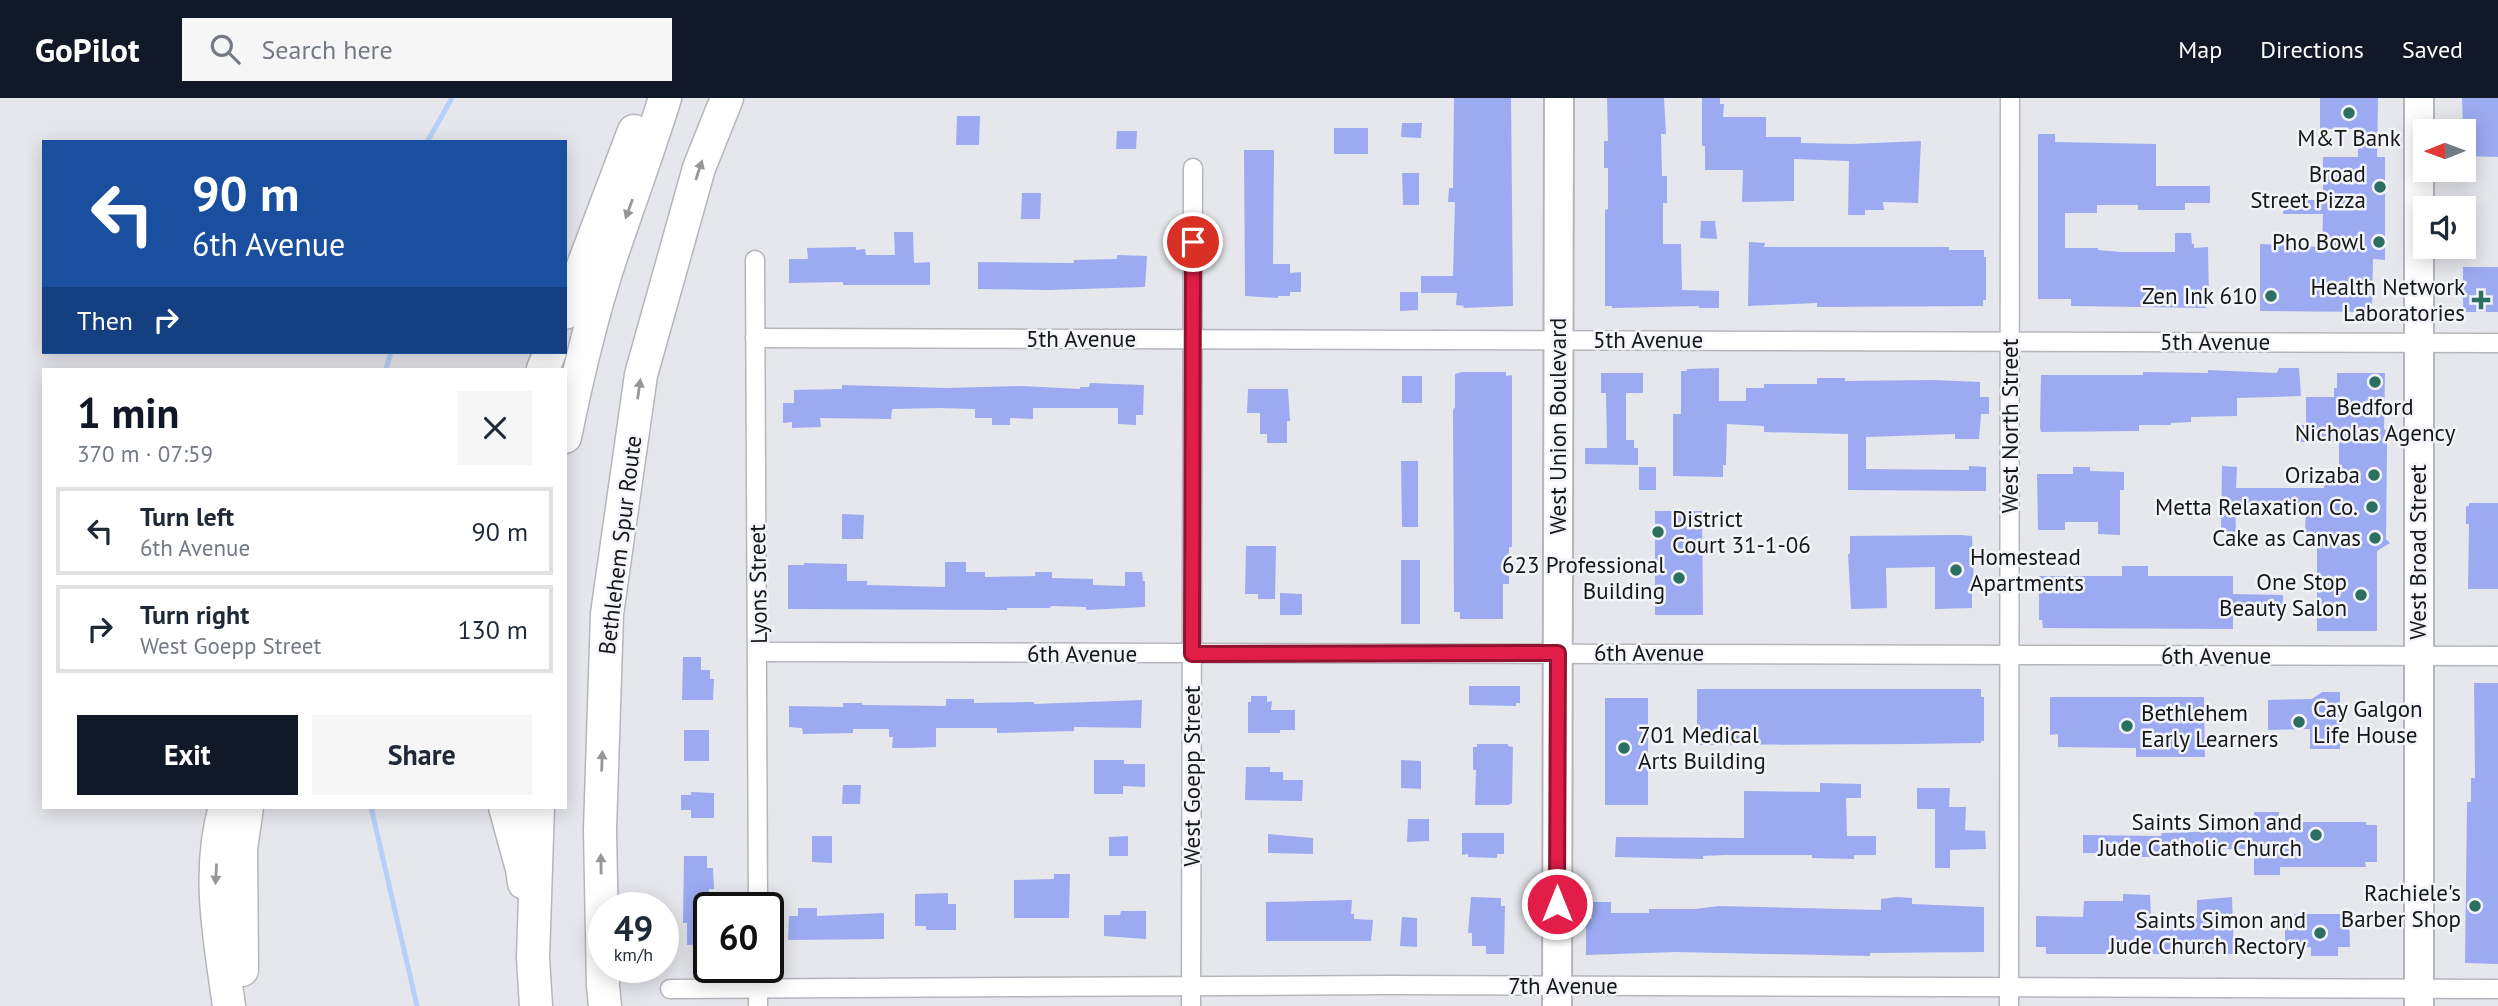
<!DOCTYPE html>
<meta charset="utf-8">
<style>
body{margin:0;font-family:"PT Sans",sans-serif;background:#f6f6f7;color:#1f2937;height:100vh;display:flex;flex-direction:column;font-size:26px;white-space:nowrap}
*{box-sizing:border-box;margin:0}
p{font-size:23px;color:#747a83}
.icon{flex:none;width:38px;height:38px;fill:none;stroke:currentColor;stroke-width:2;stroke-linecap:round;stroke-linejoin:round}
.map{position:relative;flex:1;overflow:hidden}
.details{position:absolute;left:42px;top:270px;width:525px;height:441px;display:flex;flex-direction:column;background:#fff;border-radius:0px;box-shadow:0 4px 18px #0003}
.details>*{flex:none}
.banner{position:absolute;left:42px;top:42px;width:525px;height:214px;border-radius:0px;box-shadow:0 4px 18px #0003;background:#1a4fa0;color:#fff;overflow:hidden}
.needle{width:46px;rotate:269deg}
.fabs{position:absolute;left:2413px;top:21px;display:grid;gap:14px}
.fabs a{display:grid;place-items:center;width:63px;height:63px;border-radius:0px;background:#fff;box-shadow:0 4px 18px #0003;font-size:35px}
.speed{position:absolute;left:588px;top:794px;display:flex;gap:14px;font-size:35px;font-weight:700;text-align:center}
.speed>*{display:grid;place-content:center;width:91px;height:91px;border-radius:50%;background:#fff;box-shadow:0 4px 18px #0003;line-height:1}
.speed small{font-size:18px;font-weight:400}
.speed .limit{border:4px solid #111;border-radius:10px;background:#fff;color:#111}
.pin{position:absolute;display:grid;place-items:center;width:60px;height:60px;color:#fff;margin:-30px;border:4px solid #fff;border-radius:50%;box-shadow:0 2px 7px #0007}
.me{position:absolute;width:77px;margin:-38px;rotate:0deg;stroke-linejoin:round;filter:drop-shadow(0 0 5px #0008)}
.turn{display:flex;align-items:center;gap:24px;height:147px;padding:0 35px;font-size:32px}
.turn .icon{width:91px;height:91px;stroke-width:2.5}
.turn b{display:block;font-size:49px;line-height:60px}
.then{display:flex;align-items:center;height:66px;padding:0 35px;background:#0003;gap:14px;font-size:26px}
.round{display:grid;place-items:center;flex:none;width:74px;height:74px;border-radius:0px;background:#f6f6f7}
.headline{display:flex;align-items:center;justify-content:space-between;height:119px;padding:0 35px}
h1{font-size:42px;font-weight:700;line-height:52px;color:#111827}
.action{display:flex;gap:14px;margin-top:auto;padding:14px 35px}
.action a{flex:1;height:80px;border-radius:0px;background:#111827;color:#fff;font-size:28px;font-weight:700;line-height:80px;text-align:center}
.action a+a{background:#f6f6f7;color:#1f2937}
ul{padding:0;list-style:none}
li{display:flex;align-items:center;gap:21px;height:88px;margin:0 14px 10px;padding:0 21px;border:4px solid #e0e1e3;border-radius:0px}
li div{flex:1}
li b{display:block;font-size:26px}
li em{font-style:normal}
header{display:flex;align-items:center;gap:42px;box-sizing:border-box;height:98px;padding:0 35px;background:#111827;color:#fff}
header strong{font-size:33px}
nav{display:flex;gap:38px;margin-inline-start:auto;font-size:24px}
.search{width:490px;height:63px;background:#f6f6f7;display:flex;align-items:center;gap:18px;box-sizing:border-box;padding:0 24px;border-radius:0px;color:#747a83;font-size:26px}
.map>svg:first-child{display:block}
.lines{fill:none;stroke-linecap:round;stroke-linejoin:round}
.stream{stroke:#b5d1f9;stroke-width:5}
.building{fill:#9caaf2}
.minor-casing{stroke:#b5b6bb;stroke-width:21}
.primary-casing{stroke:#b5b6bb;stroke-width:32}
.motorway-casing{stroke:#b5b6bb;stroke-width:35}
.minor{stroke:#fff;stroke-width:18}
.primary{stroke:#fff;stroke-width:28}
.motorway{stroke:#fff;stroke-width:32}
.oneway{fill:#969797}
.route-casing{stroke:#92132f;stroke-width:18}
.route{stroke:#e11d48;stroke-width:12}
.poi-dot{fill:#2c6e5f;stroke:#f3f4f9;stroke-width:2.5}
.labels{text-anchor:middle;stroke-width:5;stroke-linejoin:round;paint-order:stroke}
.poi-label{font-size:23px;fill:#161718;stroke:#f3f4f9;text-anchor:end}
.street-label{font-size:23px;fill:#161718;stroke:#f3f4f9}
</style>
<header>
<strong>GoPilot</strong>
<div class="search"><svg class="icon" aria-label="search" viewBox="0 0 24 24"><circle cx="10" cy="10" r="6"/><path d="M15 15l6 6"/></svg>Search here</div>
<nav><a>Map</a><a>Directions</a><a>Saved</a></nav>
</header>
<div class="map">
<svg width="2498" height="908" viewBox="0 0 2498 908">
<rect width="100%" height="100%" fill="#e6e7ec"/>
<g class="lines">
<g class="stream">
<polyline points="427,44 452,0"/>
<polyline points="386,271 391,254"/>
<polyline points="371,709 417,908"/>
</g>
</g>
<g class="building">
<polygon points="1454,0 1511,0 1513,208 1463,210 1464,208 1456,207 1457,195 1421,195 1421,178 1453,178 1455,104 1448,104 1449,90 1453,90"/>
<polygon points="1607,0 1664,0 1666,36 1661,36 1662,78 1667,78 1667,105 1663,105 1663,146 1681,146 1682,192 1719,193 1719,210 1699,210 1699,208 1612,210 1612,208 1605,208 1605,112 1608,111 1608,70 1604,70 1604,43 1608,43"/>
<polygon points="1702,0 1720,0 1720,6 1724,6 1723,19 1766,19 1766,39 1801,39 1801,45 1851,46 1921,43 1918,105 1883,104 1884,112 1865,112 1865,117 1848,117 1849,63 1794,61 1794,103 1742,104 1743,72 1705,72 1705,48 1702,48"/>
<polygon points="2320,0 2378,0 2377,59 2385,59 2385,162 2373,161 2372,214 2260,213 2260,146 2322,149 2323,116 2283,116 2283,102 2323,102 2323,59 2358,59 2358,31 2320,31"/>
<polygon points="2462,0 2498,0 2498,59 2464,58"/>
<polygon points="957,18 980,18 979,47 956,47"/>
<polygon points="1402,25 1422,25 1421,40 1401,39"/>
<rect x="1334" y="30" width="34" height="26"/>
<polygon points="1117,33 1137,33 1136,51 1116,51"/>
<polygon points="2038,36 2055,36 2055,44 2156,46 2156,88 2210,88 2210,105 2185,105 2185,112 2138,112 2138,107 2097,107 2097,115 2065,115 2065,150 2098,150 2098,152 2121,154 2175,154 2175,135 2191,135 2192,146 2194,146 2194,150 2208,149 2209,202 2206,202 2206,210 2071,208 2071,201 2038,201"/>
<polygon points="1244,52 1274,52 1273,166 1290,166 1290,175 1301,174 1301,194 1290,194 1290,198 1278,198 1278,200 1245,198"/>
<polygon points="1402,75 1419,75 1419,107 1403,107"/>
<polygon points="1022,95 1041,95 1040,121 1021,121"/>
<polygon points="1701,123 1715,123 1717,141 1700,140"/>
<polygon points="894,134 913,134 914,165 930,164 930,187 843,187 843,184 789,185 789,161 808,161 807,150 856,149 856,152 865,151 866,157 895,157"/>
<polygon points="1749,144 1765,145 1764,149 1949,149 1949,152 1984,152 1984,159 1986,159 1986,202 1983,202 1983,208 1817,209 1817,205 1748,208"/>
<polygon points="1117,157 1147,158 1145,189 1049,192 978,191 978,164 1074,165 1074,162 1117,161"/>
<rect x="2463" y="169" width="35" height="45"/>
<polygon points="1400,194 1418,194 1418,212 1400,213"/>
<polygon points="1719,270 1719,303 1746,303 1746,290 1764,290 1764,286 1817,286 1817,280 1845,280 1845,283 1934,282 1980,284 1980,299 1989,299 1989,316 1981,316 1979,341 1955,341 1955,336 1866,339 1866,371 1969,372 1969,368 1986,369 1986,393 1848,392 1848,336 1764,334 1764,328 1727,326 1726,367 1723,367 1723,379 1673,378 1673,316 1681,316 1681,273 1687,273 1687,271"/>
<polygon points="2279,270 2299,270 2301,298 2237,300 2237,318 2191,319 2191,324 2171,325 2171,327 2139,327 2139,333 2041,334 2040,329 2041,277 2143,277 2143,274 2208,275 2208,272 2277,275"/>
<polygon points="1462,274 1506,274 1506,278 1512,277 1512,449 1509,449 1509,486 1503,486 1503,521 1460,521 1460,514 1454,514 1453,312 1455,309 1455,276"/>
<polygon points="1601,275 1643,275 1643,295 1626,295 1626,342 1634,342 1634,350 1638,350 1638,367 1585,366 1585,350 1607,350 1606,295 1601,295"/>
<polygon points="2337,275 2385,275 2384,331 2387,333 2387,353 2386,441 2390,445 2377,453 2377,533 2317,533 2317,437 2305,437 2306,406 2235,406 2236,434 2221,433 2222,368 2237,369 2236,390 2324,390 2324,375 2339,375 2339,344 2297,344 2298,327 2306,327 2306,299 2334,299 2334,290 2337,290"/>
<rect x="1402" y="278" width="20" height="27"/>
<polygon points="1090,285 1144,287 1143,317 1136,317 1136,327 1118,326 1118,310 1033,310 1033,321 1010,320 1010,327 992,327 992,320 975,320 975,311 939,310 892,311 891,321 820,320 821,329 792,330 792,324 783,325 783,305 794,305 794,292 842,291 842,287 946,290 1022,288 1080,291 1080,289 1089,289"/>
<polygon points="1248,291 1288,291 1290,323 1287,323 1287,345 1267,345 1267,336 1260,336 1260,315 1247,315"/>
<polygon points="1401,363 1418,363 1418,429 1402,429"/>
<rect x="1639" y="369" width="17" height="23"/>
<polygon points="2073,369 2090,369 2090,373 2124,374 2124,392 2120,392 2120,437 2098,436 2098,424 2065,424 2065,432 2038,432 2037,376 2073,376"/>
<polygon points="2469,405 2498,405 2498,491 2468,491 2469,426 2466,426 2466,408 2469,408"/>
<polygon points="1655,413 1702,413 1703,517 1655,517"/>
<polygon points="842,416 864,417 863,441 842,441"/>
<polygon points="1960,437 1972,438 1974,487 1972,487 1972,510 1935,511 1935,469 1886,470 1887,510 1851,511 1848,456 1850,456 1850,438"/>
<polygon points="1246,448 1276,448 1275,501 1258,501 1258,496 1245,496"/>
<rect x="1401" y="462" width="19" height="64"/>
<polygon points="945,464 966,464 966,474 985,474 985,479 1035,478 1035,474 1052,474 1052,480 1093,481 1093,487 1125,488 1125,474 1142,474 1143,483 1145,483 1145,509 1086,512 1086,509 1052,508 1049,510 1007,510 1007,512 788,511 788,467 804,467 804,465 847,466 847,483 867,483 867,487 945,489"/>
<polygon points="2122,468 2148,468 2148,478 2233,478 2233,496 2283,497 2282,517 2233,517 2233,531 2043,530 2042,522 2039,522 2039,478 2122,478"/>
<polygon points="1280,495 1302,496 1302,517 1280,517"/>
<polygon points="683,559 701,559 701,572 710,572 710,581 714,581 713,602 682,602"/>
<polygon points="2474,585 2498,585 2498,866 2465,865 2467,704 2471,704 2471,680 2475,680"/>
<polygon points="1469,588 1520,588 1520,605 1516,605 1516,608 1469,607"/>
<polygon points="1697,591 1981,591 1981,599 1984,599 1984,643 1981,643 1981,645 1912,646 1699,647 1699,642 1697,642"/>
<polygon points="2322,594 2340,594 2340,651 2310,651 2310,631 2268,632 2268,602 2312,601"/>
<polygon points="1251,598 1267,598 1267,604 1272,603 1271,612 1295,612 1295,632 1280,632 1280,635 1248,635 1248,604 1251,604"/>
<polygon points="2050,599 2204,599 2205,659 2136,659 2136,650 2058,649 2058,636 2050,637"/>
<rect x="1605" y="600" width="43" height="107"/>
<polygon points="946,601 974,601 974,605 1034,604 1034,606 1142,602 1141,630 1074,629 1074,633 997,635 997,630 936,630 936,649 910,650 892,650 893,639 889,639 889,631 853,631 853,635 803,636 802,630 789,629 789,608 843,609 843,605 862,605 862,607 946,608"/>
<rect x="684" y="632" width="25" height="31"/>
<polygon points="1477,646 1508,646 1508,648 1513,649 1512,705 1508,707 1475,707 1476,672 1473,672 1473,649 1477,649"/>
<polygon points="1094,662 1124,662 1124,666 1145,666 1145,689 1123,688 1123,696 1094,696"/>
<polygon points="1401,662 1421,663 1421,691 1401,690"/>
<polygon points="1246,669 1270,669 1270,674 1283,674 1283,682 1303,682 1302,703 1245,702"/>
<polygon points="1820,685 1861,686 1861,700 1846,700 1847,738 1876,738 1876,757 1854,757 1854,761 1812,760 1812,757 1725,757 1703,758 1703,761 1615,759 1616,739 1744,740 1744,693 1820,694"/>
<polygon points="843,687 861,687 860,706 842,706"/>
<polygon points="1917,690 1950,690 1949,709 1966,709 1965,732 1985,733 1986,751 1950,752 1950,770 1935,770 1935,711 1917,711"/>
<polygon points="691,694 714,695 714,720 691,720 691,712 681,712 681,697 691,697"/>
<polygon points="2254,714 2279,714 2279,724 2366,724 2366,727 2377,727 2377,764 2365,764 2366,769 2280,769 2280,777 2254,777 2254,751 2211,751 2211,758 2186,759 2136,759 2136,756 2083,755 2083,737 2161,738 2162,735 2254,732"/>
<polygon points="1408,721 1429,721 1429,743 1407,744"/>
<polygon points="1462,735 1504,735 1504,756 1497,756 1497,760 1468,759 1468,756 1462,757"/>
<polygon points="1268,736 1313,740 1313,756 1268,755"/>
<polygon points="812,738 832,738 832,765 812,764"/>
<polygon points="1128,738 1128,758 1109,758 1109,739"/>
<polygon points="684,758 707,758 707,770 713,770 714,791 709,791 709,846 687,847 687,825 683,825"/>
<polygon points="1054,776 1070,776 1069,820 1014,820 1014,782 1054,781"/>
<polygon points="948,795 948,806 956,806 956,832 926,832 926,828 915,828 915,796"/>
<polygon points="2123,796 2150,797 2151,820 2197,819 2197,802 2232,799 2234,856 2046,856 2046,849 2036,849 2036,818 2083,819 2084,803 2123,803"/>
<polygon points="1471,799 1501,800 1501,808 1505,808 1504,856 1486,856 1486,848 1472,848 1472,835 1468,835"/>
<polygon points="1897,799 1912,800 1912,806 1984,809 1984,854 1870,855 1870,858 1676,854 1586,857 1586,821 1592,821 1592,804 1611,804 1611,815 1649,815 1649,811 1695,811 1719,808 1881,812 1881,801"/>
<polygon points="1352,802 1351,816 1354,816 1354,821 1373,822 1371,843 1266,843 1266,804"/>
<polygon points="798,810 817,810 817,818 884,815 884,841 788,842 789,818 798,818"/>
<polygon points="1121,813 1146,813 1146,841 1104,838 1104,817 1120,817"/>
<polygon points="2294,816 2349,816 2350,849 2338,849 2338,858 2311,858 2311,849 2295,850 2295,847 2285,847 2285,819 2294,819"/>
<polygon points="1402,819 1417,820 1417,849 1400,848"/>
</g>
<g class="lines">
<g class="minor-casing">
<g id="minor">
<polyline points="755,162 758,810"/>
<polyline points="755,240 2498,245"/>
<polyline points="759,554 2498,558"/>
<polyline points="670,891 1389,887 2498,891"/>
<polyline points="758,908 758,870"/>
<polyline points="1191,908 1193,70"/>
<polyline points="2009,908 2010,0"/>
</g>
</g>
<g class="primary-casing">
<g id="primary">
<polyline points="2419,0 2419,908"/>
<polyline points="1557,908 1559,0"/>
</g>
</g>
<g class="motorway-casing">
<g id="motorway">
<polyline points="565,215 634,33"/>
<polyline points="543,271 550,254"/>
<path d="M565 339C577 280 591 220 610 162 628 108 648 55 665 0"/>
<path d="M225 709C206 775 220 842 229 908"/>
<polyline points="505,709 522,771 524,785"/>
<polyline points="242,872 241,751 247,709"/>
<polyline points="536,908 533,860 538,709"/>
<polyline points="605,908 603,888 600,732 607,516 641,277 699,70 727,0"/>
</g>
</g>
<use href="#minor" class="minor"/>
<use href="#primary" class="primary"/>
<use href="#motorway" class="motorway"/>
</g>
<defs><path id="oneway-solid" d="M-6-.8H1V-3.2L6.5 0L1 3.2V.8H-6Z" transform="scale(1.75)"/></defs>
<g class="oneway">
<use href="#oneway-solid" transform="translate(699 72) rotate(-72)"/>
<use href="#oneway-solid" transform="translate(629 111) rotate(110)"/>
<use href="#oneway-solid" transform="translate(639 291) rotate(-82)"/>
<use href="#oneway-solid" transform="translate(602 663) rotate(-88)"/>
<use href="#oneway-solid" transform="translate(601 766) rotate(-91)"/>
<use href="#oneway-solid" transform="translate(216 776) rotate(93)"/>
</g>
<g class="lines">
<g class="route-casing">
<polyline id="route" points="1193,144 1192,556 1558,555 1557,806"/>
</g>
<use href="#route" class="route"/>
</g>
<g class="poi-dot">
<circle cx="2349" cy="15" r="7"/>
<circle cx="2380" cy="89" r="7"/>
<circle cx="2379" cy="144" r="7"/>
<circle cx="2271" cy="198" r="7"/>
<path d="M2477.5 191.5h7v7h7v7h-7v7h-7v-7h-7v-7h7z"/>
<circle cx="2375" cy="284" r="7"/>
<circle cx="2374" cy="377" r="7"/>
<circle cx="2372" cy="409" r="7"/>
<circle cx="1658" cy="434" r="7"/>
<circle cx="2375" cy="440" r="7"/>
<circle cx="1956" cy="472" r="7"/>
<circle cx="1679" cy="480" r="7"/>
<circle cx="2361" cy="497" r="7"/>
<circle cx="2299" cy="624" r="7"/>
<circle cx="2127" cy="628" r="7"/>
<circle cx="1624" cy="650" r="7"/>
<circle cx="2316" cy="737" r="7"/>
<circle cx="2475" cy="808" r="7"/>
<circle cx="2320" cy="835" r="7"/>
</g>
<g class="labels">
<g class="poi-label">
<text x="2349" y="48" text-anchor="middle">M&amp;T Bank</text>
<text x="2366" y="84">Broad<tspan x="2366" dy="26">Street Pizza</tspan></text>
<text x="2365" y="152">Pho Bowl</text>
<text x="2465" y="197">Health Network<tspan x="2465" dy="26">Laboratories</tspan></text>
<text x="2257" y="206">Zen Ink 610</text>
<text x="2375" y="317" text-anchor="middle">Bedford<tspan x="2375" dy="26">Nicholas Agency</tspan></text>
<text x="2360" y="385">Orizaba</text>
<text x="2358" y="417">Metta Relaxation Co.</text>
<text x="1672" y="429" text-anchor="start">District<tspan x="1672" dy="26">Court 31-1-06</tspan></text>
<text x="2361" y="448">Cake as Canvas</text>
<text x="1970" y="467" text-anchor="start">Homestead<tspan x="1970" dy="26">Apartments</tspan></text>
<text x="1665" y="475">623 Professional<tspan x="1665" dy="26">Building</tspan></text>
<text x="2347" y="492">One Stop<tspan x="2347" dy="26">Beauty Salon</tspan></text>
<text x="2313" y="619" text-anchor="start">Cay Galgon<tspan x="2313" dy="26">Life House</tspan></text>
<text x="2141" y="623" text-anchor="start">Bethlehem<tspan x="2141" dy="26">Early Learners</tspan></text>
<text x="1638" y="645" text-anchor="start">701 Medical<tspan x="1638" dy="26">Arts Building</tspan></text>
<text x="2302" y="732">Saints Simon and<tspan x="2302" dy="26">Jude Catholic Church</tspan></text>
<text x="2461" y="803">Rachiele's<tspan x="2461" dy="26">Barber Shop</tspan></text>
<text x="2306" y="830">Saints Simon and<tspan x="2306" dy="26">Jude Church Rectory</tspan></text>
</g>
<g class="street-label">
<text x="1081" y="249">5th Avenue</text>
<text x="1648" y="250">5th Avenue</text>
<text x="2215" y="252">5th Avenue</text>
<text transform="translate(1558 328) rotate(-90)" y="8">West Union Boulevard</text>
<text transform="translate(2010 328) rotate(-90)" y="8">West North Street</text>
<text transform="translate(620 447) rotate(-83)" y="8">Bethlehem Spur Route</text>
<text transform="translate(2418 454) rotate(-90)" y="8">West Broad Street</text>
<text transform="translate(758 486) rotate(-91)" y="8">Lyons Street</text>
<text x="1649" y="563">6th Avenue</text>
<text x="1082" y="564">6th Avenue</text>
<text x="2216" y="566">6th Avenue</text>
<text transform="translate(1192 678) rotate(-90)" y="8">West Goepp Street</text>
<text x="1563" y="896">7th Avenue</text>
</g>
</g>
</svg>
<div class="fabs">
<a><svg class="needle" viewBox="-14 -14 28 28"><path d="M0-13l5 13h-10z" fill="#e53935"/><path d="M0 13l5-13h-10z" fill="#747a83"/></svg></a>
<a><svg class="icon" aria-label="sound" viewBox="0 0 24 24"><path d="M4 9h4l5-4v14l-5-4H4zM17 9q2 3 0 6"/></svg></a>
</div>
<div class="speed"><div>49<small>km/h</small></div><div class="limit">60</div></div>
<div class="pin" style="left:1193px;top:144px;background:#d93025"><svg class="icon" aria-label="arrive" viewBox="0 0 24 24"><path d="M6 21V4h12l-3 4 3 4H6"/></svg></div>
<svg class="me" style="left:1557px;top:806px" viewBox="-20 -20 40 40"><circle r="17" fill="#e11d48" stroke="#fff" stroke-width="3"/><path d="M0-11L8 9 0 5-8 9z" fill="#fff"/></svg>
<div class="banner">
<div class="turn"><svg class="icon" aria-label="left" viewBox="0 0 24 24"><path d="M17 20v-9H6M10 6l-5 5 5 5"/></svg><div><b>90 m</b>6th Avenue</div></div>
<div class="then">Then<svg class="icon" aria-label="right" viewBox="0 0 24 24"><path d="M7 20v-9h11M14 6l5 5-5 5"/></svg></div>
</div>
<section class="details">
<div class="headline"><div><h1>1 min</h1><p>370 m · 07:59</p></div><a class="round"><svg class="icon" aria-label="close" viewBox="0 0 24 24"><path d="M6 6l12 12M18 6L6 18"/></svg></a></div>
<ul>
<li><svg class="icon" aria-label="left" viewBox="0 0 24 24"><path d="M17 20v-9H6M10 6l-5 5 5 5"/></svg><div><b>Turn left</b><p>6th Avenue</p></div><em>90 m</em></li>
<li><svg class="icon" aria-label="right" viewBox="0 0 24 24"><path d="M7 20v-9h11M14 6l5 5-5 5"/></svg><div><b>Turn right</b><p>West Goepp Street</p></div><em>130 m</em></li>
</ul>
<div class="action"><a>Exit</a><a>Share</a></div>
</section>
</div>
